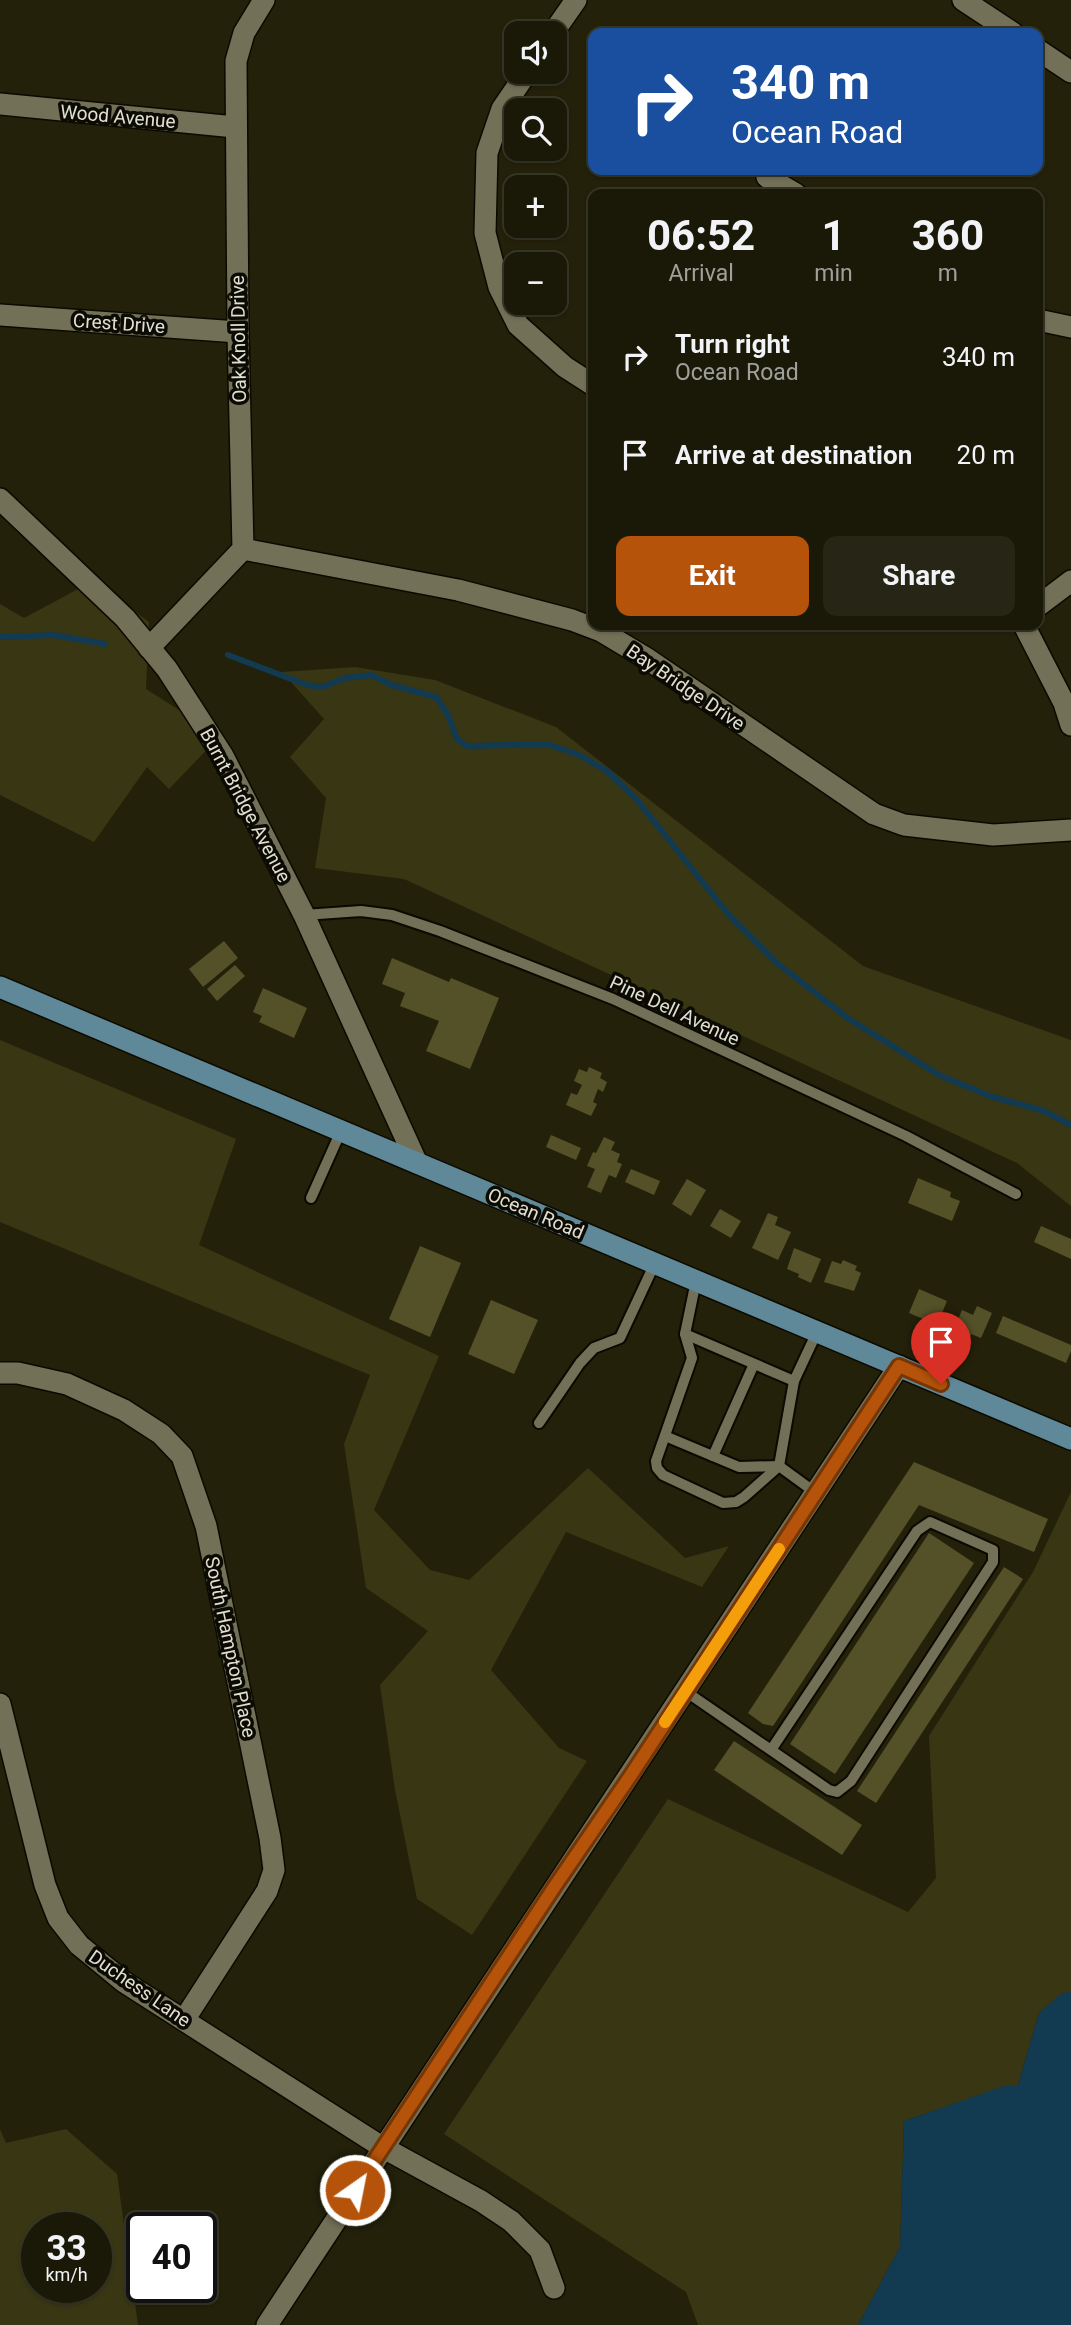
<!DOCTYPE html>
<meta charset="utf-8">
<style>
body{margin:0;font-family:Roboto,sans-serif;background:#272616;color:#f1f3f6;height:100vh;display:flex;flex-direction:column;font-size:26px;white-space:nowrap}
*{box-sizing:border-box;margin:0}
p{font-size:23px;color:#9fa09c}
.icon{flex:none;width:38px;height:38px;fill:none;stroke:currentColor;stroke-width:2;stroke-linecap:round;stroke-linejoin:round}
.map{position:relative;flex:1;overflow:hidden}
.details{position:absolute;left:588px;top:189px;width:455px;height:441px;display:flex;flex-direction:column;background:#1a1908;border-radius:14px;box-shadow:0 2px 5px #0004,0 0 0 2px #383829}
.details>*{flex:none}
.top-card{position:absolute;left:588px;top:28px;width:455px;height:147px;border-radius:14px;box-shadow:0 2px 5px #0004,0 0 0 2px #383829;background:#1a4fa0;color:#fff;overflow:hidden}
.tools{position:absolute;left:504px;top:21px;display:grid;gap:14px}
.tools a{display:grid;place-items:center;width:63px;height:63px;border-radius:14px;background:#1a1908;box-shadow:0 2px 5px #0004,0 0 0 2px #383829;font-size:35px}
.speed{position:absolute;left:21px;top:2212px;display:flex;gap:14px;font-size:35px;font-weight:700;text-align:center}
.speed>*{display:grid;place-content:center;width:91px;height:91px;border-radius:50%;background:#1a1908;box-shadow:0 2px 5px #0004,0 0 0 2px #383829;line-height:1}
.speed small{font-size:18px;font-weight:400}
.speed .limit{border:4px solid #111;border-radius:10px;background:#fff;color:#111}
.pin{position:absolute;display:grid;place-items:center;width:60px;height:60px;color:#fff;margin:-72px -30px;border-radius:50% 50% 50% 0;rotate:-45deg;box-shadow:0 0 7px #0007}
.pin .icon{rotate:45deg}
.me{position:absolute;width:77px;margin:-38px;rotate:33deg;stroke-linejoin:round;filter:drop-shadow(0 0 5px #0008)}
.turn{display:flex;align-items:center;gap:24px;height:147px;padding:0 28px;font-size:32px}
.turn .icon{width:91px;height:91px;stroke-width:2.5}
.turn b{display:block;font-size:49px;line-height:60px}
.eta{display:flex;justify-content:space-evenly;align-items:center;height:119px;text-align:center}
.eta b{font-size:42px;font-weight:700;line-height:49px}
.button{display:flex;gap:14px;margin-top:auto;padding:14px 28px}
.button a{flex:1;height:80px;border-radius:14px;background:#b45309;color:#fff;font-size:28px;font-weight:700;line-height:80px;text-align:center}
.button a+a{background:#272616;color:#f1f3f6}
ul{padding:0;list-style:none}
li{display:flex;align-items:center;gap:21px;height:98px;padding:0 28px}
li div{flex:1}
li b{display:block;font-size:26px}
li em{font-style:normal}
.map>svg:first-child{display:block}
.green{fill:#393614;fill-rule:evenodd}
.water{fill:#123a50}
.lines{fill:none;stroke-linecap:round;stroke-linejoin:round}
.stream{stroke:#123a50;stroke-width:6}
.building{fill:#545129}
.service-casing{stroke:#0c0a00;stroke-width:14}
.minor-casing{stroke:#0c0a00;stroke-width:24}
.tertiary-casing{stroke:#0c0a00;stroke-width:24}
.primary-casing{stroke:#0c0a00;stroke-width:24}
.service{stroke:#727057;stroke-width:10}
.minor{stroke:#727057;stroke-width:21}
.tertiary{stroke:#727057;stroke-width:21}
.primary{stroke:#5f8998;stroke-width:21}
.route-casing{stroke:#753606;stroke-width:18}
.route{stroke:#b45309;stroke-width:12}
.slow{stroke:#f59e0b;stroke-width:12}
.labels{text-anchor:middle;stroke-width:7;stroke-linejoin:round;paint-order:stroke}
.street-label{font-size:19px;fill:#e0dfd1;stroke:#0b0a03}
</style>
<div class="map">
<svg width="1071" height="2325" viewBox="0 0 1071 2325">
<rect width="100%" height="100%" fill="#23210a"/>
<g class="green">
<polygon points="93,581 149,622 146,689 220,736 169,789 147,767 94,842 0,795 0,604 24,618"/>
<polygon points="355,667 435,680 556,727 863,966 1071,1040 1071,1206 1017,1163 404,879 315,868 326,798 290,757 324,719 282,672"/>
<polygon points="0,1040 236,1139 199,1245 439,1356 374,1510 430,1570 469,1580 588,1468 685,1558 729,1546 702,1587 566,1532 491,1670 559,1748 587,1761 472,1935 417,1899 395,1790 380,1685 428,1631 366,1588 344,1444 370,1375 0,1222"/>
<polygon points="1071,1492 1071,1992 1062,1994 1039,2013 1018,2085 1007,2086 904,2121 900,2247 858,2325 698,2325 686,2292 444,2134 668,1799 908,1912 936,1878 929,1736 1033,1572"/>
<path d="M0 2129 6 2143 66 2129 117 2174 138 2325H0ZM37 2228H96V2287H37Z"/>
</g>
<polygon class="water" points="1071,1992 1071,2325 858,2325 900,2247 904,2121 1007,2085 1018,2085 1039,2013 1062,1993"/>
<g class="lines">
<g class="stream">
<polyline points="0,637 54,635 105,644"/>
<polyline points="228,655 307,685 322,687 345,678 371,675 392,685 436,697 448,715 457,739 467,746 547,744 579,755 607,771 637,800 728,914 778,964 849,1019 939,1075 990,1096 1044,1111 1071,1125"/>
</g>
</g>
<g class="building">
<polygon points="224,941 238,958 203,987 189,969"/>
<polygon points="392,958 449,982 451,978 499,998 470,1069 426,1051 439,1021 400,1006 405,993 382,984"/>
<polygon points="235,965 245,976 217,1001 207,989"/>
<polygon points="263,988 307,1008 294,1038 259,1022 262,1016 253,1012"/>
<polygon points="589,1067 602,1073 600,1078 607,1082 603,1092 598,1089 593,1102 597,1104 591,1116 566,1105 571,1093 577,1095 582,1085 574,1081 579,1069 587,1072"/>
<polygon points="551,1135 581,1148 576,1160 546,1147"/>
<polygon points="604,1137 615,1142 611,1150 620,1154 617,1162 622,1164 616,1178 609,1175 601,1193 587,1187 595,1169 587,1166 593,1152 596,1153"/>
<polygon points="631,1169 660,1181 654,1195 625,1182"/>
<polygon points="918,1178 951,1192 950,1197 960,1201 952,1221 908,1203"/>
<polygon points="687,1179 706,1190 691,1216 672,1204"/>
<polygon points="720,1209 741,1221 731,1238 710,1226"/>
<polygon points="768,1213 778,1217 775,1225 791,1232 778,1260 752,1248"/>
<polygon points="1041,1226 1071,1239 1071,1259 1034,1242"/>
<polygon points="420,1246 461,1263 430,1337 389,1319"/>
<polygon points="794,1248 821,1259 811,1283 798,1277 799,1274 787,1269"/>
<polygon points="843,1260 857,1266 855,1270 861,1273 854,1291 824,1282 832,1261 841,1264"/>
<polygon points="919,1289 947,1301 937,1325 909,1313"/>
<polygon points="491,1300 538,1320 514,1374 468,1354"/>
<polygon points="977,1306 992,1313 981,1338 971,1334 969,1340 957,1335 960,1329 955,1327 962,1310 973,1315"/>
<polygon points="1003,1316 1071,1345 1071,1351 1066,1363 996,1333"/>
<polygon points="914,1462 1048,1519 1034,1552 919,1505 773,1726 763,1724 748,1713"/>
<polygon points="929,1533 974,1563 835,1774 790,1744"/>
<polygon points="1004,1567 1023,1579 876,1803 857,1791"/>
<polygon points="734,1741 862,1825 842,1855 714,1770"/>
</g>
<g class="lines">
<g class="service-casing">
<g id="service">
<polyline points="304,915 361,911 392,915 440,931 613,999 906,1136 1016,1194"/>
<polyline points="311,1198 341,1131"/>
<polyline points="696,1281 685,1334 692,1358 656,1461 657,1468 663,1475 723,1503 736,1502 744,1497 779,1466 794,1381 817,1332"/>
<polyline points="685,1334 794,1381"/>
<polyline points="539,1423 580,1363 594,1348 620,1338 655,1263"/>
<polyline points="665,1436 739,1467 779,1466 816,1493"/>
<polyline points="713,1456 754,1364"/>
<polyline points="685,1691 829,1790 837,1792 851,1781 993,1562 993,1550 930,1522 917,1531 771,1750"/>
</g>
</g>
<g class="minor-casing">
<g id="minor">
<polyline points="963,0 1013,33"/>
<polyline points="553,33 576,0"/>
<polyline points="1038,50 1071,72"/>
<polyline points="527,72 502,109 487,153 485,233 499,287 518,325 565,367 593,385"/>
<polyline points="0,104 235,127"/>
<polyline points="767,177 796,194"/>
<polyline points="0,315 238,332"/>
<polyline points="1038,320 1071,327"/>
<polyline points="0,499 125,618 167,669 223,756 304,915 417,1163"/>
<polyline points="243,549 458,590 572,620 601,631 646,658 874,814 904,825 993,835 1071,830"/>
<polyline points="1038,606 1071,581"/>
<polyline points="1024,625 1064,703 1071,725"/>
<polyline points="149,648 243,549 238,332 236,61 244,33 264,0"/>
<polyline points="0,1373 18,1373 67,1384 124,1410 161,1434 182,1456 206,1526 270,1838 274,1870 267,1891 184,2020"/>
<polyline points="0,1704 45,1885 58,1918 79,1945 124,1982 382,2147 481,2201 511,2221 540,2250 554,2288"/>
</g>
</g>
<g class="tertiary-casing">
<path id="tertiary" d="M267 2325C477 2005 690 1687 899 1366"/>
</g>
<g class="primary-casing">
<polyline id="primary" points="0,987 1071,1439"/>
</g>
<use href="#service" class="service"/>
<use href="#minor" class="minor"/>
<use href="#tertiary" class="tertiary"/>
<use href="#primary" class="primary"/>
</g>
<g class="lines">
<g class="route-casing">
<polyline id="route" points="355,2190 555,1886 631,1775 899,1366 941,1384"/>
</g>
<use href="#route" class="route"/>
<polyline class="slow" points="665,1722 779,1549"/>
</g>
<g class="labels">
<g class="street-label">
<text transform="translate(118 116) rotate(5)" y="7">Wood Avenue</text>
<text transform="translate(119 323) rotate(4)" y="7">Crest Drive</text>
<text transform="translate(238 339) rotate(-91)" y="7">Oak Knoll Drive</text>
<text transform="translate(686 687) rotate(34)" y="7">Bay Bridge Drive</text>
<text transform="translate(246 805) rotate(62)" y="7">Burnt Bridge Avenue</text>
<text transform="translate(675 1010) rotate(25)" y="7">Pine Dell Avenue</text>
<text transform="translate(536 1213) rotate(23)" y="7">Ocean Road</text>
<text transform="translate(231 1647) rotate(78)" y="7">South Hampton Place</text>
<text transform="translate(140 1988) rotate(35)" y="7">Duchess Lane</text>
</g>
</g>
</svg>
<div class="tools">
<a><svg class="icon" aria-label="sound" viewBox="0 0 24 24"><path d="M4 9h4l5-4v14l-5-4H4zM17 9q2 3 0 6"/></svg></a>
<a><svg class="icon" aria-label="search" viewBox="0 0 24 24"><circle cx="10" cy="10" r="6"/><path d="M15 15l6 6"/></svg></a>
<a>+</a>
<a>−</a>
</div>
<div class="speed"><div>33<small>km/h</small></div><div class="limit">40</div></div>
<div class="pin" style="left:941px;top:1384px;background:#d93025"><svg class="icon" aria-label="arrive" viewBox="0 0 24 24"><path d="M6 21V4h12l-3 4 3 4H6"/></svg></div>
<svg class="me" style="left:355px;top:2190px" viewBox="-20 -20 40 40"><circle r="17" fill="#b45309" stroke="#fff" stroke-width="3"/><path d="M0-11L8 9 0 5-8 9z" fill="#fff"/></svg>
<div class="top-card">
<div class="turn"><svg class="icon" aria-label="right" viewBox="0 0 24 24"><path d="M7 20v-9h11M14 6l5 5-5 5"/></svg><div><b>340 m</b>Ocean Road</div></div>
</div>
<section class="details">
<div class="eta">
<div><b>06:52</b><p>Arrival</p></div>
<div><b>1</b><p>min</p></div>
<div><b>360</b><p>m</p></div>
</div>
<ul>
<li><svg class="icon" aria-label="right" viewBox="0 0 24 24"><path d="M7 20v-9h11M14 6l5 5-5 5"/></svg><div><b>Turn right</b><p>Ocean Road</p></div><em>340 m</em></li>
<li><svg class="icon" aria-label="arrive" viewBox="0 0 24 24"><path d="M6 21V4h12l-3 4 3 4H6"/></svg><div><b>Arrive at destination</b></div><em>20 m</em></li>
</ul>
<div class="button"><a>Exit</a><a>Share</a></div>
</section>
</div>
